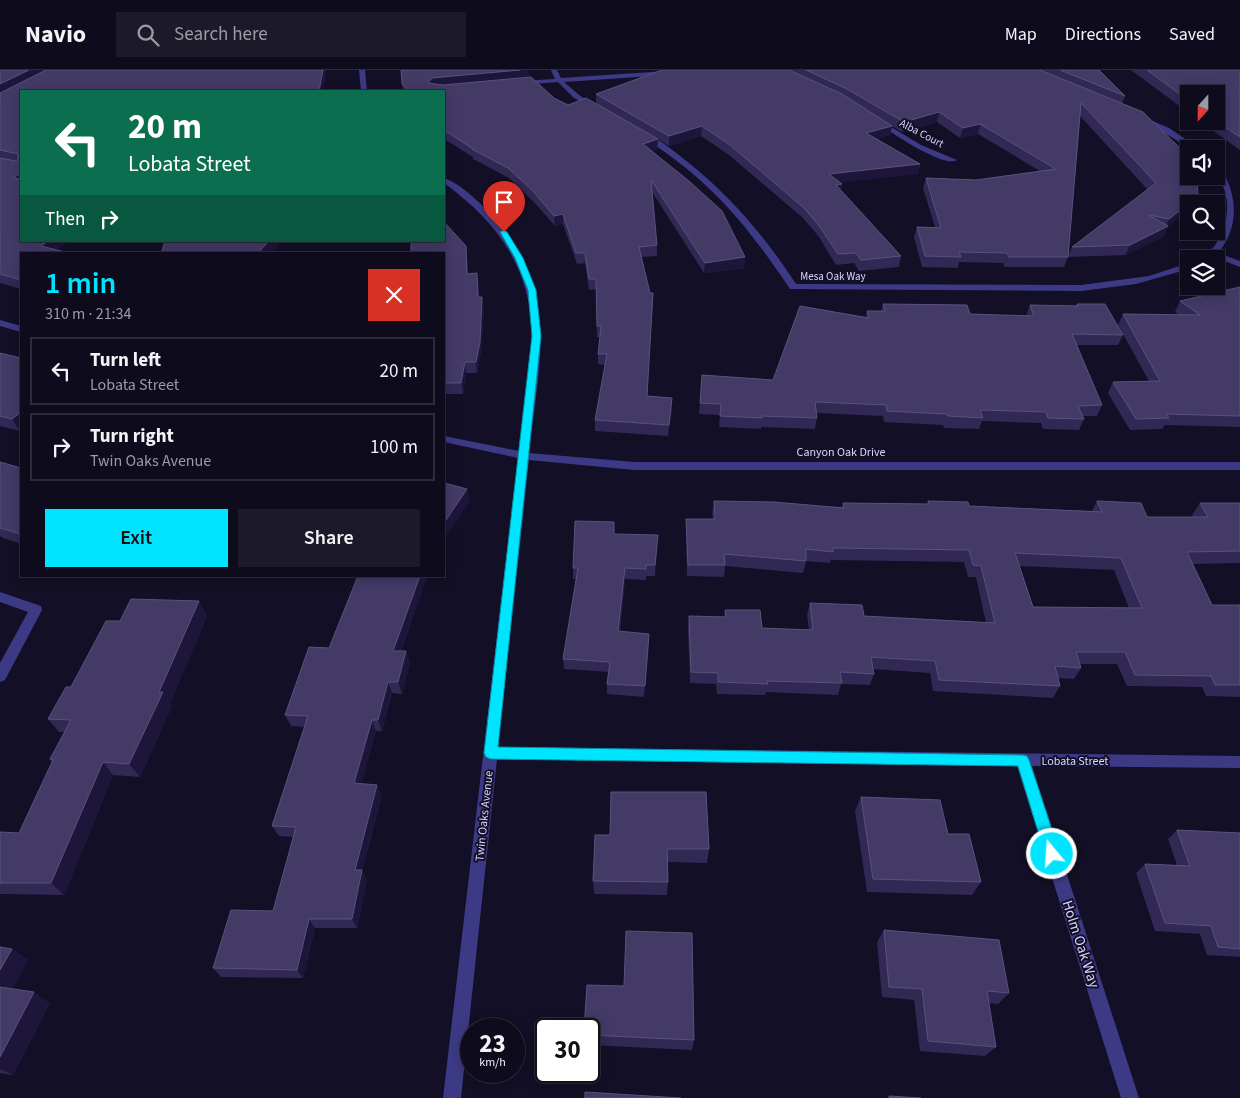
<!DOCTYPE html>
<meta charset="utf-8">
<style>
body{margin:0;font-family:"Source Sans 3",sans-serif;background:#1c1929;color:#f1f3f6;height:100vh;display:flex;flex-direction:column;font-size:19px;white-space:nowrap}
*{box-sizing:border-box;margin:0}
p{font-size:16px;color:#9b9ba3}
.icon{flex:none;width:28px;height:28px;fill:none;stroke:currentColor;stroke-width:2;stroke-linecap:round;stroke-linejoin:round}
.map{position:relative;flex:1;overflow:hidden}
.sheet{position:absolute;left:20px;top:182px;width:425px;height:325px;display:flex;flex-direction:column;background:#0e0b1c;border-radius:0px;box-shadow:0 2px 12px #0003,0 0 0 1px #2e2b3b}
.sheet>*{flex:none}
.top-card{position:absolute;left:20px;top:20px;width:425px;height:152px;border-radius:0px;box-shadow:0 2px 12px #0003,0 0 0 1px #2e2b3b;background:#0b6e4f;color:#fff;overflow:hidden}
.needle{width:32px;rotate:201deg}
.fabs{position:absolute;left:1180px;top:15px;display:grid;gap:10px}
.fabs a{display:grid;place-items:center;width:45px;height:45px;border-radius:0px;background:#0e0b1c;box-shadow:0 2px 12px #0003,0 0 0 1px #2e2b3b;font-size:25px}
.speed{position:absolute;left:460px;top:948px;display:flex;gap:10px;font-size:25px;font-weight:700;text-align:center}
.speed>*{display:grid;place-content:center;width:65px;height:65px;border-radius:50%;background:#0e0b1c;box-shadow:0 2px 12px #0003,0 0 0 1px #2e2b3b;line-height:1}
.speed small{font-size:12px;font-weight:400}
.speed .limit{border:2px solid #111;border-radius:8px;background:#fff;color:#111}
.pin{position:absolute;display:grid;place-items:center;width:42px;height:42px;color:#fff;margin:-51px -21px;border-radius:50% 50% 50% 0;rotate:-45deg;box-shadow:0 0 5px #0007}
.pin .icon{rotate:45deg}
.me{position:absolute;width:55px;margin:-28px;rotate:342deg;stroke-linejoin:round;filter:drop-shadow(0 0 4px #0008)}
.turn{display:flex;align-items:center;gap:18px;height:105px;padding:0 25px;font-size:22px}
.turn .icon{width:65px;height:65px;stroke-width:2.5}
.turn b{display:block;font-size:35px;line-height:42px}
.then{display:flex;align-items:center;height:48px;padding:0 25px;background:#0003;gap:10px;font-size:19px}
.round{display:grid;place-items:center;flex:none;width:52px;height:52px;border-radius:0px;background:#1c1929}
.headline{display:flex;align-items:center;justify-content:space-between;height:85px;padding:0 25px}
h1{font-size:30px;font-weight:600;line-height:38px;color:#00e5ff}
.primary-button{display:flex;gap:10px;margin-top:auto;padding:10px 25px}
.primary-button a{flex:1;height:58px;border-radius:0px;background:#00e5ff;color:#111;font-size:20px;font-weight:600;line-height:58px;text-align:center}
.primary-button a+a{background:#1c1929;color:#f1f3f6}
ul{padding:0;list-style:none}
li{display:flex;align-items:center;gap:15px;height:68px;margin:0 10px 8px;padding:0 15px;border:2px solid #2e2b3b;border-radius:0px}
li div{flex:1}
li b{display:block;font-size:19px}
li em{font-style:normal}
header{display:flex;align-items:center;gap:30px;box-sizing:border-box;height:70px;padding:0 25px;background:#0e0b1c;border-bottom:1px solid #2e2b3b}
header strong{font-size:24px}
nav{display:flex;gap:28px;margin-inline-start:auto;font-size:18px}
.search{width:350px;height:45px;background:#1c1929;display:flex;align-items:center;gap:12px;box-sizing:border-box;padding:0 18px;border-radius:0px;color:#9b9ba3;font-size:19px}
.map>svg:first-child{display:block}
.lines{fill:none;stroke-linecap:round;stroke-linejoin:round}
.minor{fill:#3d3a85;fill-rule:evenodd}
.wall{fill:#312854;fill-rule:evenodd}
.shaded-wall{fill:#1d163a}
.building{fill:#433a66;stroke:#5a527e;fill-rule:evenodd}
.route{fill:#00e5ff;stroke:#0095a6}
.labels{text-anchor:middle;stroke-width:4;stroke-linejoin:round;paint-order:stroke}
.far-street-label{font-size:11px;fill:#d9d4ff;stroke:#130f26}
.street-label{font-size:12px;fill:#d9d4ff;stroke:#130f26}
.near-street-label{font-size:15px;fill:#d9d4ff;stroke:#130f26}
</style>
<header>
<strong>Navio</strong>
<div class="search"><svg class="icon" aria-label="search" viewBox="0 0 24 24"><circle cx="10" cy="10" r="6"/><path d="M15 15l6 6"/></svg>Search here</div>
<nav><a>Map</a><a>Directions</a><a>Saved</a></nav>
</header>
<div class="map">
<svg width="1240" height="1028" viewBox="0 0 1240 1028">
<rect width="100%" height="100%" fill="#130f26"/>
<g class="lines">
<g class="minor">
<polygon points="359,0 365,0 367,21 361,21"/>
<polygon points="551,0 557,0 561,8 667,1 670,3 667,5 564,12 579,25 597,37 597,39 595,40 574,28 558,12 520,15 517,13 520,11 555,9"/>
<polygon points="1141,46 1169,58 1200,79 1191,79 1163,62 1139,49 1137,48"/>
<path d="M878 49 921 75 957 90C944 99 889 61 876 52L874 51Z"/>
<path d="M641 62H647C710 104 755 151 796 214L1081 215 1149 206 1189 193V199L1136 214 1081 221 790 219C745 152 710 110 641 66Z"/>
<path d="M1216 96H1219C1238 123 1240 157 1218 183L1240 191V197L1214 187 1201 189C1206 184 1211 181 1215 175 1226 161 1230 139 1225 122 1223 112 1216 106 1216 96Z"/>
<path d="M444 108C461 114 479 132 492 145 561 219 539 292 529 383L634 392H1240V400H634L529 390 498 677 1240 686V698L1032 696 1139 1028H1121L1017 696 497 689 461 1028H443L518 388 444 372V366L519 381C522 355 525 328 528 302 529 290 532 276 532 264 530 196 497 152 444 113Z"/>
<polygon points="0,250 21,256 21,262 0,256"/>
<polygon points="0,522 41,536 42,540 5,610 0,612 0,593 28,542 0,532"/>
</g>
</g>
<g class="wall">
<polygon points="0,0 21,21 21,171 68,171 56,180 21,184 21,219 0,213"/>
<path d="M662 0H1099L1125 26 1122 34 1189 134V139L1168 156 1163 167 1125 185 1068 187 1064 197H1005L1003 193 959 192 958 198 922 197 914 167 917 157H935L923 118 926 108 976 110 1040 101 978 64 960 68 937 52 902 62 892 56 890 65 877 69 920 94 918 104 840 112 842 114 841 120 901 186 899 197 859 201 854 193 836 195 819 167 803 148 729 85 701 66 669 76 658 69 657 79 651 81 745 187 744 198 704 203 652 122 657 175V186L641 187 647 326 672 339 668 366 595 361V350L605 295 598 294V284L600 267H597L596 219 589 220 585 193 577 194 563 154 555 156 533 131 509 108 473 89V87L444 69V21H403L402 14 529 7 554 28 568 35 596 34V24ZM1080 46 1148 120 1072 177 1068 186Z"/>
<polygon points="1131,0 1240,0 1240,80 1200,51 1216,51 1216,24 1189,24 1189,43"/>
<polygon points="444,184 467,187 468,203 479,213 479,227 484,238 481,282 477,303 466,303 463,324 444,324"/>
<polygon points="1240,217 1240,357 1165,355 1162,359 1130,360 1108,323 1113,312 1149,311 1118,255 1123,244 1179,245 1175,242 1180,231"/>
<polygon points="883,234 970,244 1026,246 1030,235 1076,236 1077,234 1123,265 1118,275 1077,275 1102,335 1097,346 1083,346 1084,349 1079,360 1043,359 1041,353 982,351 979,359 944,358 943,355 884,352 883,346 816,343 817,348 815,359 761,357 761,359 719,357 720,345 699,344 702,305 773,310 866,247 867,241 881,241"/>
<polygon points="0,283 20,361 0,356"/>
<polygon points="0,392 21,398 21,474 3,468 0,466"/>
<path d="M714 431 842 437 843 433 927 434 928 431 969 436 1092 441 1097 431 1147 447H1193L1192 445 1200 433H1240V494L1239 493 1193 494 1212 535H1240V627L1206 626 1202 617 1127 616 1117 594H1080L1081 598 1074 609 1058 608 1060 616 1053 628 933 621 930 603 873 599 874 604 870 615 841 614 838 625 766 622 765 625 717 624 716 614 690 613 688 558 689 546 724 547 725 540 762 558 809 560 807 545 810 533 864 546 986 553 976 507H968L964 492 831 490 830 493 806 491 803 503 725 496 724 507 687 506 686 461V449H713L712 443ZM1019 496 1114 500 1129 538 1033 537Z"/>
<polygon points="614,464 657,475 655,506 646,506 646,510 625,509 620,562 649,564 644,627 607,624 607,614 609,602 564,599 563,589 576,509 573,509 573,498"/>
<polygon points="427,506 401,581 406,581 410,593 402,624 392,623 382,661 376,661 361,714 382,726 362,801 367,810 357,858 315,858 303,908 221,907 213,898 273,841 294,767 279,766 272,756 305,657 291,656 285,645 329,578"/>
<polygon points="199,531 207,546 170,633 172,636 140,707 113,705 64,825 0,824 0,762 19,763 52,692 50,689 65,662 59,662 48,649 120,551"/>
<polygon points="861,727 948,764 981,812 972,825 867,822 855,741"/>
<polygon points="1177,760 1240,763 1240,887 1207,885 1200,864 1155,861 1136,803 1145,794 1177,795 1168,769"/>
<polygon points="595,765 709,779 707,793 668,792 668,812 667,825 594,824 593,811"/>
<polygon points="884,860 1009,923 998,934 988,933 996,977 985,986 920,981 914,930 882,927 877,872"/>
<polygon points="0,877 12,879 28,890 12,919 50,933 13,1005 0,1003"/>
<polygon points="589,959 694,970 692,980 589,975"/>
</g>
<g class="shaded-wall">
<polygon points="29,0 52,0 0,26 0,14"/>
<polygon points="323,0 327,0 323,21 319,21"/>
<polygon points="520,0 529,0 529,8 430,21 428,13 432,8"/>
<polygon points="939,42 937,52 902,62 904,52"/>
<polygon points="980,54 978,64 960,68 963,58"/>
<polygon points="702,56 701,66 669,76 669,66"/>
<polygon points="892,56 890,65 864,73 866,63"/>
<polygon points="658,69 657,79 642,84 643,74"/>
<polygon points="920,94 918,104 828,114 829,104"/>
<polygon points="21,103 21,116 13,108"/>
<polygon points="842,114 840,124 836,115"/>
<polygon points="1198,126 1194,134 1189,134 1189,139 1167,157 1168,156 1163,167 1125,185 1130,175 1165,158 1169,149"/>
<polygon points="563,144 563,154 555,156 554,146"/>
<polygon points="48,171 68,171 50,184 41,176"/>
<polygon points="269,171 280,171 281,173 270,184 257,184"/>
<polygon points="466,176 467,187 468,214 467,204"/>
<polygon points="745,187 744,198 704,203 705,193"/>
<polygon points="477,203 479,213 480,238 478,227"/>
<polygon points="482,227 484,238 481,282 477,303 476,292"/>
<polygon points="465,292 466,303 463,324 461,313"/>
<polygon points="672,328 672,339 668,366 669,355"/>
<polygon points="21,342 21,360 20,361 12,349"/>
<polygon points="467,419 470,431 444,469 444,453"/>
<polygon points="625,498 625,509 618,572 618,561"/>
<polygon points="420,506 427,506 397,592 393,581"/>
<polygon points="199,531 207,546 170,633 172,636 140,707 129,694 159,622"/>
<polygon points="649,564 649,574 644,627 645,616"/>
<polygon points="406,581 410,593 402,624 398,612"/>
<polygon points="388,612 392,623 382,661 378,650"/>
<polygon points="372,650 376,661 359,724 354,713"/>
<polygon points="103,692 113,705 64,825 51,813"/>
<polygon points="377,715 382,726 362,801 367,810 357,858 352,849 355,800"/>
<polygon points="309,849 315,858 303,908 297,900"/>
<polygon points="12,879 28,890 8,926 0,921 0,900"/>
<polygon points="34,922 50,933 13,1005 0,999 0,987"/>
</g>
<g class="building">
<polygon points="0,0 29,0 0,14"/>
<polygon points="46,0 323,0 319,21 21,21 21,103 13,108 21,109 21,171 48,171 41,176 73,184 21,184 21,210 0,204 0,88 16,91 18,89 18,84 0,80 0,23"/>
<polygon points="401,0 520,0 432,8 428,13 443,15 531,7 554,28 568,35 586,28 658,69 643,74 689,111 722,141 745,187 705,193 651,110 657,175 639,177 650,223 653,223 647,326 672,328 669,355 595,350 607,284 598,284 601,256 597,256 596,209 589,209 585,183 576,183 563,144 554,146 533,121 508,98 472,79 473,79 444,60 444,21 410,21 402,14"/>
<polygon points="662,0 789,0 842,24 892,56 866,63 920,94 829,104 842,114 836,115 901,186 861,190 856,183 838,184 820,157 804,138 730,75 702,56 669,66 596,24"/>
<polygon points="806,0 1040,0 1143,42 1189,87 1189,106 1197,106 1198,126 1169,149 1149,145 1168,156 1130,175 1072,177 1156,113 1081,33 1068,187 1009,187 1007,183 959,182 961,187 925,186 917,157 941,158 926,108 976,110 1056,99 980,54 963,58 939,42 904,52 847,19"/>
<polygon points="1060,0 1099,0 1125,26"/>
<polygon points="1147,0 1240,0 1240,67 1216,51 1216,24 1189,24 1189,31"/>
<polygon points="444,152 466,176 467,204 477,203 478,227 482,227 480,272 476,292 465,292 461,313 444,313 444,184 411,184 411,171 444,171"/>
<polygon points="165,171 269,171 257,184 161,184"/>
<polygon points="1240,217 1240,346 1166,344 1169,348 1136,349 1113,312 1160,311 1123,244 1200,245 1180,231"/>
<polygon points="883,234 967,235 970,244 1034,246 1030,235 1078,236 1077,234 1105,234 1123,265 1072,264 1102,335 1078,336 1084,349 1048,348 1046,342 980,340 983,348 948,346 947,344 887,341 886,335 815,332 817,348 762,346 762,348 720,346 721,334 700,333 702,305 773,310 800,236 869,248 867,241 885,241"/>
<polygon points="0,283 21,288 21,342 12,349 0,346"/>
<polygon points="0,392 21,398 21,464 0,458"/>
<polygon points="444,413 467,419 444,453"/>
<path d="M714 431 774 432 844 438 843 433 929 434 928 431 968 432 969 436 1102 442 1097 431 1141 433 1147 447H1208L1200 433H1240V481L1187 482 1212 535H1240V615H1215L1211 606 1135 605 1125 582H1076L1081 598 1055 596 1060 616 939 610 935 591 871 587 874 604 840 602 842 613 767 611 768 614 718 612V603L691 602 689 546 726 547 725 540H760L762 558 813 560 810 533 862 535 864 546 995 553 981 496 973 495 969 480 833 478V482L806 479V491L724 484 725 495H688L686 449H715ZM1015 483 1121 488 1142 538 1033 537Z"/>
<polygon points="575,451 614,452 614,464 658,465 655,495 646,495 646,499 625,498 618,561 649,564 645,616 607,614 610,592 563,589 578,498 573,498"/>
<polygon points="358,506 420,506 393,581 406,581 398,612 388,612 378,650 372,650 354,713 377,715 355,800 362,800 352,849 309,849 297,900 213,898 231,840 273,841 296,757 272,756 308,646 285,645 309,577 329,578"/>
<polygon points="131,529 199,531 159,622 163,622 129,694 103,692 51,813 0,813 0,762 19,763 53,690 50,689 71,650 48,649 66,617 71,617 106,551 120,551"/>
<polygon points="611,722 706,722 709,779 667,779 668,812 593,811 595,765 610,765"/>
<polygon points="861,727 940,730 948,764 969,764 981,812 873,809"/>
<polygon points="1177,760 1240,763 1240,879 1218,877 1211,856 1165,853 1145,794 1190,796"/>
<polygon points="884,860 999,870 1009,923 987,921 996,977 928,971 922,919 889,917"/>
<polygon points="626,861 692,863 694,970 589,965 589,959 584,959 587,915 624,916"/>
<polygon points="0,877 12,879 0,900"/>
<polygon points="0,917 34,922 0,987"/>
<polygon points="585,1022 681,1028 585,1028"/>
<polygon points="889,1026 921,1028 889,1028"/>
</g>
<polygon class="route" points="504,160 507,162 523,188 536,220 541,266 498,677 1023,685 1027,686 1029,690 1060,784 1058,789 1052,791 1047,789 1045,784 1018,696 491,689 486,687 484,683 532,266 528,220 515,188 500,162"/>
<g class="labels">
<g class="far-street-label">
<text transform="translate(922 63) rotate(28)" y="4">Alba Court</text>
<text x="833" y="210">Mesa Oak Way</text>
</g>
<g class="street-label">
<text x="841" y="386">Canyon Oak Drive</text>
<text x="1075" y="695">Lobata Street</text>
<text transform="translate(484 746) rotate(-84)" y="4">Twin Oaks Avenue</text>
</g>
<g class="near-street-label">
<text transform="translate(1081 874) rotate(72)" y="5">Holm Oak Way</text>
</g>
</g>
</svg>
<div class="fabs">
<a><svg class="needle" viewBox="-14 -14 28 28"><path d="M0-13l5 13h-10z" fill="#e53935"/><path d="M0 13l5-13h-10z" fill="#9b9ba3"/></svg></a>
<a><svg class="icon" aria-label="sound" viewBox="0 0 24 24"><path d="M4 9h4l5-4v14l-5-4H4zM17 9q2 3 0 6"/></svg></a>
<a><svg class="icon" aria-label="search" viewBox="0 0 24 24"><circle cx="10" cy="10" r="6"/><path d="M15 15l6 6"/></svg></a>
<a><svg class="icon" aria-label="layers" viewBox="0 0 24 24"><path d="M12 4l9 5-9 5-9-5zM3 14l9 5 9-5"/></svg></a>
</div>
<div class="speed"><div>23<small>km/h</small></div><div class="limit">30</div></div>
<div class="pin" style="left:504px;top:162px;background:#d93025"><svg class="icon" aria-label="arrive" viewBox="0 0 24 24"><path d="M6 21V4h12l-3 4 3 4H6"/></svg></div>
<svg class="me" style="left:1052px;top:784px" viewBox="-20 -20 40 40"><circle r="17" fill="#00e5ff" stroke="#fff" stroke-width="3"/><path d="M0-11L8 9 0 5-8 9z" fill="#fff"/></svg>
<div class="top-card">
<div class="turn"><svg class="icon" aria-label="left" viewBox="0 0 24 24"><path d="M17 20v-9H6M10 6l-5 5 5 5"/></svg><div><b>20 m</b>Lobata Street</div></div>
<div class="then">Then<svg class="icon" aria-label="right" viewBox="0 0 24 24"><path d="M7 20v-9h11M14 6l5 5-5 5"/></svg></div>
</div>
<section class="sheet">
<div class="headline"><div><h1>1 min</h1><p>310 m · 21:34</p></div><a class="round" style="background:#d93025;color:#fff"><svg class="icon" aria-label="close" viewBox="0 0 24 24"><path d="M6 6l12 12M18 6L6 18"/></svg></a></div>
<ul>
<li><svg class="icon" aria-label="left" viewBox="0 0 24 24"><path d="M17 20v-9H6M10 6l-5 5 5 5"/></svg><div><b>Turn left</b><p>Lobata Street</p></div><em>20 m</em></li>
<li><svg class="icon" aria-label="right" viewBox="0 0 24 24"><path d="M7 20v-9h11M14 6l5 5-5 5"/></svg><div><b>Turn right</b><p>Twin Oaks Avenue</p></div><em>100 m</em></li>
</ul>
<div class="primary-button"><a>Exit</a><a>Share</a></div>
</section>
</div>
